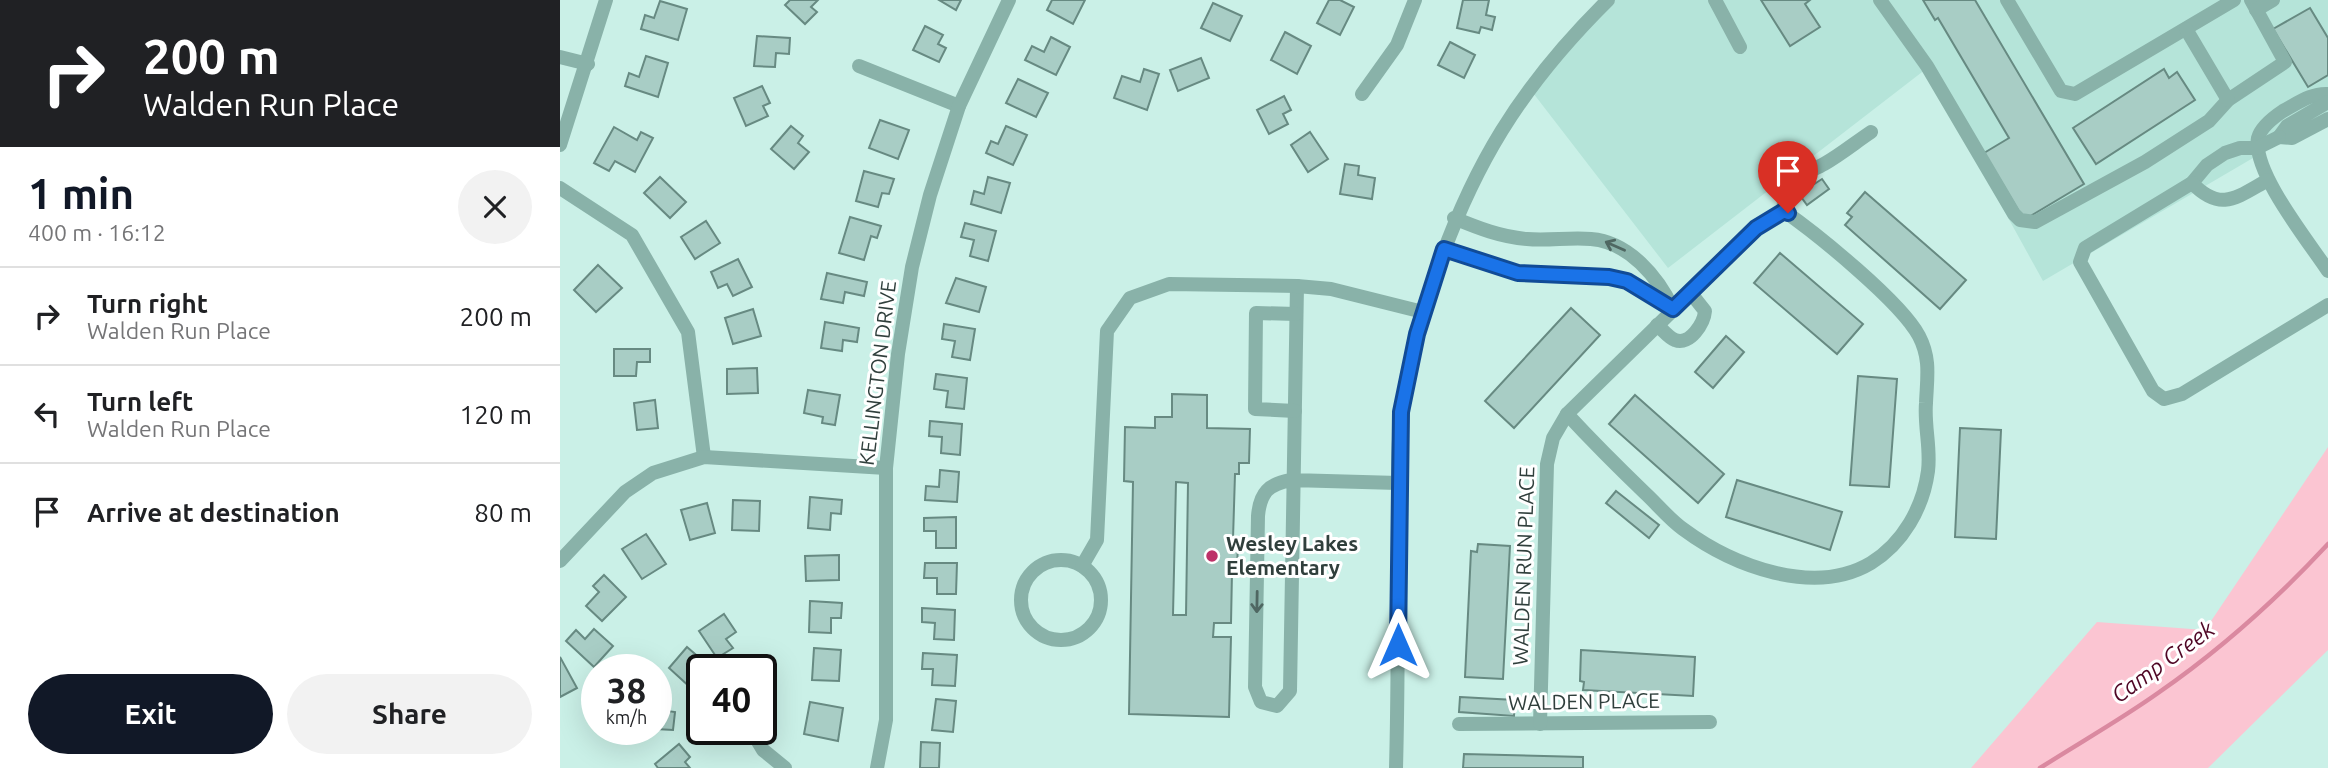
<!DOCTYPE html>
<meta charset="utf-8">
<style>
body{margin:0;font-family:Ubuntu,sans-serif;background:#f2f2f2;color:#202124;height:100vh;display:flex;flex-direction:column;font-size:26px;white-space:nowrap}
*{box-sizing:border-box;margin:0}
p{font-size:23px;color:#757577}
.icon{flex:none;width:38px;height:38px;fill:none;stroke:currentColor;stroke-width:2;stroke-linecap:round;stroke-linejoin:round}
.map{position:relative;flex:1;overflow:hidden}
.side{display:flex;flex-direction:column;background:#fff;width:560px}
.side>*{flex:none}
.guide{background:#202124;color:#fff;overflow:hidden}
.speed{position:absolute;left:21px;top:654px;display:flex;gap:14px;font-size:35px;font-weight:700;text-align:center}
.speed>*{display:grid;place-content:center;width:91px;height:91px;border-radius:50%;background:#fff;box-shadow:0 7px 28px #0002;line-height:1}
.speed small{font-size:18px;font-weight:400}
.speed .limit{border:4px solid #111;border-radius:10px;background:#fff;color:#111}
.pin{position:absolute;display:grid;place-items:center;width:60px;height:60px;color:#fff;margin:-72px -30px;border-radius:50% 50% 50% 0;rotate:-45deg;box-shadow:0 0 7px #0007}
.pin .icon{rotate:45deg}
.me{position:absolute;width:77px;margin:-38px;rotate:0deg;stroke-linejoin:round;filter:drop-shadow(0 0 5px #0008)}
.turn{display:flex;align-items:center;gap:24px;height:147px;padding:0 28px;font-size:32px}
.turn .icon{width:91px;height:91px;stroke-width:2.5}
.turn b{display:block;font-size:49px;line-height:60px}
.round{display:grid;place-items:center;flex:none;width:74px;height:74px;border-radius:37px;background:#f2f2f2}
.overview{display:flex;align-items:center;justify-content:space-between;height:119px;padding:0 28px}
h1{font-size:42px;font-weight:700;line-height:52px;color:#111827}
.button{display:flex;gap:14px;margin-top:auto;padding:14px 28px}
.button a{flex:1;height:80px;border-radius:42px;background:#111827;color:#fff;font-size:28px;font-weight:700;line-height:80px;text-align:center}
.button a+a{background:#f2f2f2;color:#202124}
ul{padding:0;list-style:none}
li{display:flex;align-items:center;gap:21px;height:98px;padding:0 28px;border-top:2px solid #e0e0e0}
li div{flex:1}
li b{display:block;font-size:26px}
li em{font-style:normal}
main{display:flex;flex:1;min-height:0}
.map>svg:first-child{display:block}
.built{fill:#b5e4d9}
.green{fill:#fbc5d2}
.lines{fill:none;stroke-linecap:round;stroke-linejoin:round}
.stream{stroke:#da89a0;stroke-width:4.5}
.building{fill:#a8cdc5;stroke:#678a82;stroke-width:2;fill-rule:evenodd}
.minor{stroke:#89b2a9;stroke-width:14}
.oneway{stroke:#4f6762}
.route-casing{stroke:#114b97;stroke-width:18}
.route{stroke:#1a73e8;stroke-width:12}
.poi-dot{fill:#bd3168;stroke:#fff;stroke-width:2.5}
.labels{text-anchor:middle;stroke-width:6;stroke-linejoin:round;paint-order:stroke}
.street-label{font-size:21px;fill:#303f3c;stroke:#fff}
.poi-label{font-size:21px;font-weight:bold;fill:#303f3c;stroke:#fff;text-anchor:start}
.water-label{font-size:23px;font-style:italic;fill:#4f0625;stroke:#fff}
</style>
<main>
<section class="side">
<div class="guide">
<div class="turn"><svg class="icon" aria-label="right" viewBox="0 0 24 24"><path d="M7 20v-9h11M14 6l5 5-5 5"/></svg><div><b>200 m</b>Walden Run Place</div></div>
</div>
<div class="overview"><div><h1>1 min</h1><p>400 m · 16:12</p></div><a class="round"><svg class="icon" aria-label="close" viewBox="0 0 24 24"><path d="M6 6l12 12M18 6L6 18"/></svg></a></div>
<ul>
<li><svg class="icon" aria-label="right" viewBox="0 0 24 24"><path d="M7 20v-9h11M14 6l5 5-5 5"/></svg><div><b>Turn right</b><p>Walden Run Place</p></div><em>200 m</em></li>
<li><svg class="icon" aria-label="left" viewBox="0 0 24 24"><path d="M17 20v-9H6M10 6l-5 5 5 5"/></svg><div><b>Turn left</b><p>Walden Run Place</p></div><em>120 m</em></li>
<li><svg class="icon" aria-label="arrive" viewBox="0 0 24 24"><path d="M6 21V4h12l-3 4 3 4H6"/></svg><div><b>Arrive at destination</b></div><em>80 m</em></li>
</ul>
<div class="button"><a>Exit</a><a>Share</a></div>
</section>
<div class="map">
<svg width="1768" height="768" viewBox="0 0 1768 768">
<rect width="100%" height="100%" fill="#caf0e7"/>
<polygon class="built" points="1046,0 1768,0 1768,114 1483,281 1366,69 1108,268 970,89"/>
<polygon class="green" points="1768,447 1768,650 1648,768 1411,768 1537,622 1645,630"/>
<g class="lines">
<path class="stream" d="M1480 768C1519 743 1560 720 1598 693 1660 650 1717 599 1768 544"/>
</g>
<g class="building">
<polygon points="230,0 258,0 251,7 257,12 245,24 225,5"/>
<polygon points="379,0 401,0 396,10"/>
<polygon points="492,0 525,0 513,24 487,10"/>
<polygon points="769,0 780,0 794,7 780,35 757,23"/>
<polygon points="903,0 929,0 926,15 935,17 932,30 921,27 919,33 897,28"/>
<polygon points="1201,0 1250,0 1245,4 1260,27 1230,46"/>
<polygon points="1363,0 1415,0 1524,184 1464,220 1424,153 1449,138 1378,18 1375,20"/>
<polygon points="100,1 127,9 118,40 81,29 85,15 94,18"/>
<polygon points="653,3 682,16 670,41 641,28"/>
<polygon points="1750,8 1768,38 1768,75 1748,87 1713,29"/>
<polygon points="365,26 383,35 378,44 386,48 379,62 353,50"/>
<polygon points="725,32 751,46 737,74 711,60"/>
<polygon points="197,36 230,38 229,54 216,53 215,67 194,66"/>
<polygon points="491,37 510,47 496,75 465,60 472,46 484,52"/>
<polygon points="890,42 915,55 904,78 878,65"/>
<polygon points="86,56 108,63 98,97 65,86 69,73 79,77"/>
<polygon points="641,58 649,78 618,91 610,70"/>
<polygon points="584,69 599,74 587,110 554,98 562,76 580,82"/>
<polygon points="1604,69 1609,78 1617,72 1635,100 1536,164 1513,128"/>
<polygon points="458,79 488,93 476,117 446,103"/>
<polygon points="202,86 210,103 203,106 208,116 186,126 174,98"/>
<polygon points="724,96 731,110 723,114 728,124 709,134 697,110"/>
<polygon points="320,120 349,130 338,159 309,148"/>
<polygon points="231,126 243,136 238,143 249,152 234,169 211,149"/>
<polygon points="446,126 467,135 453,165 426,153 431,141 438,144"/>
<polygon points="54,127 77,140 81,132 93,138 75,172 55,161 49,171 34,163"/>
<polygon points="750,132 768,159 748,172 731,145"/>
<polygon points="785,164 799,166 798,175 815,178 812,199 780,194"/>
<polygon points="304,171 334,179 329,194 322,193 318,207 296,201"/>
<polygon points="100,177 126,202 110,218 84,193"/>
<polygon points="428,177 450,183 441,213 411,204 414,191 424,194"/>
<polygon points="1262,179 1269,189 1247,205 1239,194"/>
<polygon points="1305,192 1406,280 1380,309 1285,225 1292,217 1287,213"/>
<polygon points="290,217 321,226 317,238 311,236 304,260 279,253"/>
<polygon points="146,221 160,243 135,259 121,237"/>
<polygon points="405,223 436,231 428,261 410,256 414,240 401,237"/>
<polygon points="1220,253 1303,324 1277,354 1194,283"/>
<polygon points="178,259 192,287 173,296 167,284 158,288 151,272"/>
<polygon points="38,265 62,288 36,312 14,290"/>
<polygon points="267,273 307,282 304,296 285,292 283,303 261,299"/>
<polygon points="396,278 426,287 419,312 386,303"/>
<polygon points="1011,308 1040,335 954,428 925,401"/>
<polygon points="193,309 201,336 173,344 165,318"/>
<polygon points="265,322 299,328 297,342 283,340 282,351 261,348"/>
<polygon points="384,324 415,329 410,360 392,357 395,341 382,339"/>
<polygon points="1166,336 1184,352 1153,388 1135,372"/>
<polygon points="54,349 90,349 90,362 77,362 76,376 54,376"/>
<polygon points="197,368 198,393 167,394 167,369"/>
<polygon points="376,374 407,378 404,409 386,407 388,391 374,389"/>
<polygon points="1298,376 1337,379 1329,487 1290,485"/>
<polygon points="248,390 280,395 275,425 262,423 263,417 244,413"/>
<path d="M612 394 647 395V428L690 429 689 463H679V474H675L673 539H678L677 572H672L671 623H654L653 637H671L669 717 569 714 573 482 564 481 565 427 595 428V417H612ZM616 482 628 483 626 615H613Z"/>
<polygon points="1075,395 1164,474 1138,503 1049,424"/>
<polygon points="95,400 98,428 77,430 74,403"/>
<polygon points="370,421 402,424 400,455 381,453 382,437 369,436"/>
<polygon points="1400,428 1441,430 1436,539 1395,537"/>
<polygon points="380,470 399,472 397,502 365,500 366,486 379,487"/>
<polygon points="1177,480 1282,512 1270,550 1166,517"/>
<polygon points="1056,491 1099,525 1089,538 1046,503"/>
<polygon points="250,497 282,500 281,514 271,513 270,530 248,528"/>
<polygon points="173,500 200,501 199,531 172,530"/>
<polygon points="147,503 155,533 130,540 121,510"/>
<polygon points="396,517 396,548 376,548 376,531 364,531 364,518"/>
<polygon points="86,534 106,564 82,579 62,549"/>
<polygon points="918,544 950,546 943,679 905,677 911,551 917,552"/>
<polygon points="279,555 279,580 246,581 245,556"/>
<polygon points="365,563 397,563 396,594 377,594 377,578 364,578"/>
<polygon points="44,575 66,597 42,621 26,606 39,592 33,586"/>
<polygon points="250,601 282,603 281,618 271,618 271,633 249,632"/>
<polygon points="362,608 395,610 394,640 374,639 375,623 362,622"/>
<polygon points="164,614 176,632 166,639 173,648 157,658 139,631"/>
<polygon points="34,629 53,646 34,667 6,641 16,630 25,639"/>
<polygon points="127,647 150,667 142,670 142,676 131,688 109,668"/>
<polygon points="254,648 281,650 279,681 252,680"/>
<polygon points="1021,650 1135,657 1133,696 1023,690 1024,682 1020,681"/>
<polygon points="363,653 397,655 395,686 372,685 373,669 362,669"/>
<polygon points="0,657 17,688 0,697"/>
<polygon points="900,697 955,700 954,716 899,712"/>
<polygon points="376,699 396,701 393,732 372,730"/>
<polygon points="96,701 101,701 100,710 115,712 113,730 96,729"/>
<polygon points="250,702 283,708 278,741 244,734"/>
<polygon points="361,742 380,743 379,768 360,768"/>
<polygon points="119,744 130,757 125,762 130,768 98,768 95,764"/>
<polygon points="904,754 1023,757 1023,768 903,768"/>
</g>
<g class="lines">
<g class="minor">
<polyline points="1155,0 1180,47"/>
<polyline points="1320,0 1367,66 1454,214 1460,220 1475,222 1585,162 1649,121 1668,100 1725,62 1691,0"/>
<polyline points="1447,0 1501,91 1515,94 1674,0"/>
<polyline points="1696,10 1713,0"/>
<polyline points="1626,29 1668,100"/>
<polyline points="0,57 28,64"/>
<polyline points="299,66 399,106"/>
<polyline points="802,94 837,45 855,0"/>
<path d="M1768 94C1751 93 1738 103 1723 111 1714 117 1701 127 1698 138 1692 172 1749 242 1768 271"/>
<polyline points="1768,102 1727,126 1719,137 1732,138 1768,119"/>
<polyline points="1719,137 1697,148 1680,148 1665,153 1647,165 1632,183 1525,248 1520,262 1593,391 1604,399 1622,394 1768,305"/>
<polyline points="0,145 46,0"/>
<path d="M1632 183C1661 213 1677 197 1708 180"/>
<polyline points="0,188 72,235 128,332 144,457"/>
<path d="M1224 211C1221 180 1242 176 1264 164 1280 155 1296 142 1311 132"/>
<path d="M894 218C918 228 941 237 967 239 988 241 1010 237 1031 239 1069 242 1098 277 1113 309"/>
<polyline points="884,249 958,273 1049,277 1067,281 1113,309"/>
<path d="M737 286 730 691 717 706 701 702 695 687 698 516C700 492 709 484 731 480L838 483"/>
<path d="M1097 325C1102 329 1109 338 1115 340 1130 346 1144 323 1145 311L1130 292"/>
<polyline points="735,411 695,409 696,313 736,314"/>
<path d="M1007 414C1032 441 1058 467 1085 493 1098 505 1109 519 1123 529 1173 566 1254 597 1311 563 1343 543 1363 508 1368 471 1371 448 1364 426 1366 403 1367 378 1371 359 1359 336 1341 302 1257 234 1224 211"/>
<circle cx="501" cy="600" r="40"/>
<polyline points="0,561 65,492 93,473 144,457 326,468"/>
<polyline points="522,566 537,540 547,331 570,298 609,284 737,286 771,289 863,312"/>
<polyline points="899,724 1150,722"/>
<polyline points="980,724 987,464 993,438 1007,414 1197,228 1224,211"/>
<polyline points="191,730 203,750 225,768"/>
<polyline points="317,768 326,720 326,468 338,354 352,267 370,195 399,106 449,0"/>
<path d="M836 768C838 694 838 620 838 545 839 501 836 457 841 413 846 369 859 326 872 285 911 167 960 87 1048 0"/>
</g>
</g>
<defs><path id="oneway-shaft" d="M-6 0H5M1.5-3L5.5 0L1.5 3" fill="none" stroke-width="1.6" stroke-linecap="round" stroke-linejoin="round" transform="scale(1.75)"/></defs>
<g class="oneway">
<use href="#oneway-shaft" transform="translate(1055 246) rotate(-156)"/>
<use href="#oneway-shaft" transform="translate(697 602) rotate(91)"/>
</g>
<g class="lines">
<g class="route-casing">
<polyline id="route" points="838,645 841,412 857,334 884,249 958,273 1049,277 1067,281 1113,309 1196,228 1224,211 1228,213"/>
</g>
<use href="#route" class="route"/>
</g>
<circle class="poi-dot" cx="652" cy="556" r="7"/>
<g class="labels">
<g class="street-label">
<text transform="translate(318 373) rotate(-83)" y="7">KELLINGTON DRIVE</text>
<text transform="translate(964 566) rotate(-88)" y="7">WALDEN RUN PLACE</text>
<text transform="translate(1024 702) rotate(-1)" y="7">WALDEN PLACE</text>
</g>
<g class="poi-label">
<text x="666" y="551">Wesley Lakes<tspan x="666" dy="24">Elementary</tspan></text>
</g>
<g class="water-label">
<text transform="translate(1603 662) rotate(-36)" y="8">Camp Creek</text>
</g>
</g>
</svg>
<div class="speed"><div>38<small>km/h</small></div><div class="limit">40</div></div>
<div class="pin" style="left:1228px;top:213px;background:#d93025"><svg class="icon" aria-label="arrive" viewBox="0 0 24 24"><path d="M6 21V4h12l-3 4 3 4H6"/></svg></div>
<svg class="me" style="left:838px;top:645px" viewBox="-20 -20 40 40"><path d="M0-17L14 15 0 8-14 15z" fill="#1a73e8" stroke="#fff" stroke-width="4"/></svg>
</div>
</main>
